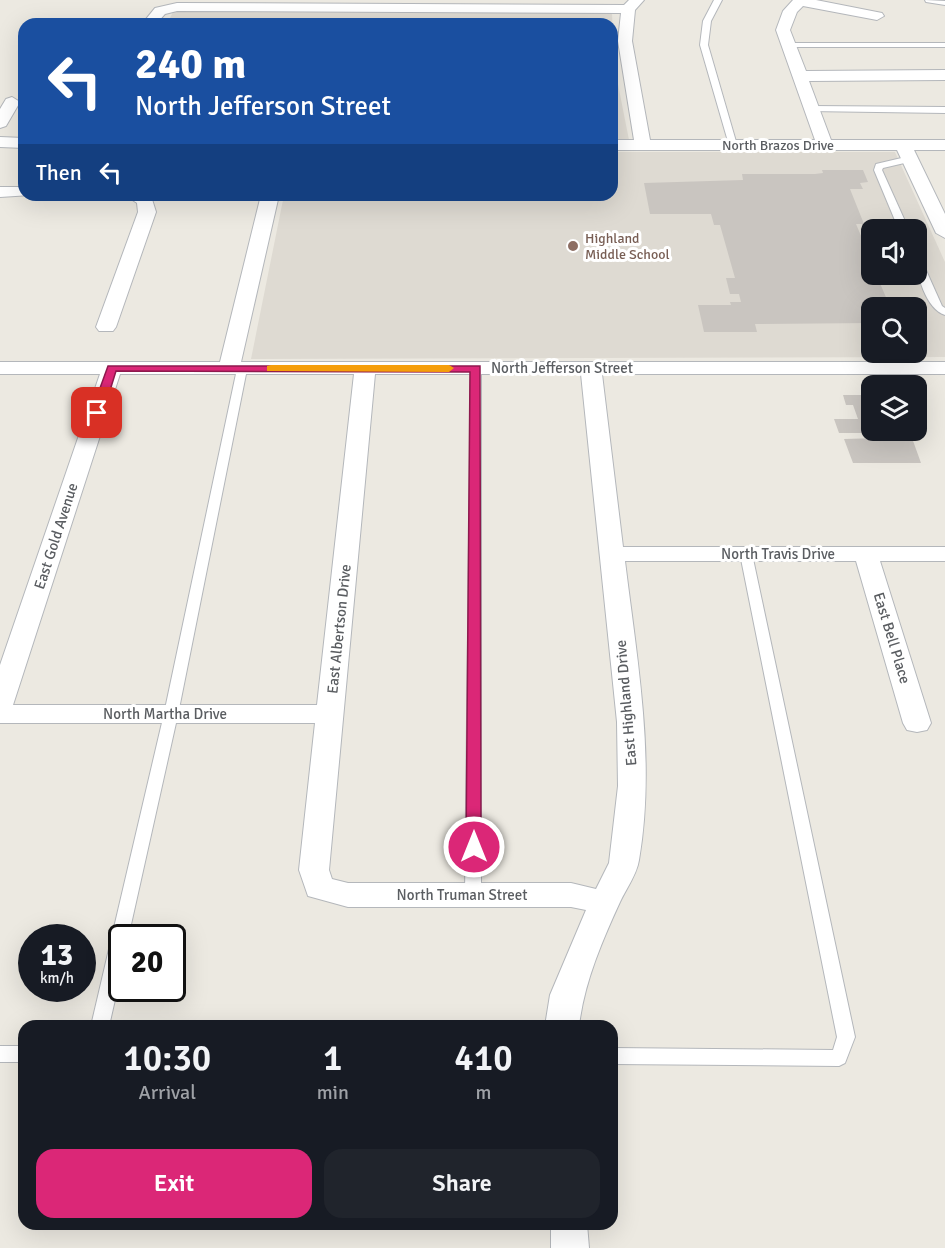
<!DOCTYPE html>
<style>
body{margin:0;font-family:Signika,sans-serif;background:#20242c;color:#f1f3f6;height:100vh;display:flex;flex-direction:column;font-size:22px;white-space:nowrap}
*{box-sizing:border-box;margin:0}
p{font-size:20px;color:#9ea1a6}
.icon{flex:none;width:33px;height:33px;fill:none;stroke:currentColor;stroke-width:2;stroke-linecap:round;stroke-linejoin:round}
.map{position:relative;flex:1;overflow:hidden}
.drawer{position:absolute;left:18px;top:1020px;width:600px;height:210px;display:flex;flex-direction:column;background:#171b24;border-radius:18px;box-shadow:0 6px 24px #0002}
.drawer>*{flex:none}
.banner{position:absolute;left:18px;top:18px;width:600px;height:183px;border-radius:18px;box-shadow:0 6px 24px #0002;background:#1a4fa0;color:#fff;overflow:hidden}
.fabs{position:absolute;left:861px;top:219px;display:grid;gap:12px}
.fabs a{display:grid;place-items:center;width:66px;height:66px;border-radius:12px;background:#171b24;box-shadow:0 6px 24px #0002;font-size:30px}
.speed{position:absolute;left:18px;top:924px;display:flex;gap:12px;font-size:30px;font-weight:700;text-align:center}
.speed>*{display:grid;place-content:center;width:78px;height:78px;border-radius:50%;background:#171b24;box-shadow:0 6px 24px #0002;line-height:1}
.speed small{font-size:15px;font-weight:400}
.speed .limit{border:3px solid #111;border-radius:9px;background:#fff;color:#111}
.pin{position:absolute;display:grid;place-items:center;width:51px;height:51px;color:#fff;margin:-26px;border-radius:12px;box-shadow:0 3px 9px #0006}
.me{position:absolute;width:66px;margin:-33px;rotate:0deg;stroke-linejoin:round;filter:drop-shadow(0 0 4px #0008)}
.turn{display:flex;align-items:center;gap:21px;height:126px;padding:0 18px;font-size:27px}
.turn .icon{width:78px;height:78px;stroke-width:2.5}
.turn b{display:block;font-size:42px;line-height:51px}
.then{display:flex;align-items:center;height:57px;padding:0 18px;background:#0003;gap:12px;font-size:22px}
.eta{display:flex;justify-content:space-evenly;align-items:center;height:102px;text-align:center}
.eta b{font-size:36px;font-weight:600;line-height:42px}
.action{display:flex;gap:12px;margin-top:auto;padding:12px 18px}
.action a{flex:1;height:69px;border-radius:18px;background:#db2777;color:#fff;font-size:24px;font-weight:600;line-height:69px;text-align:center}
.action a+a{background:#20242c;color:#f1f3f6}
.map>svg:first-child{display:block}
.education{fill:#dedad2;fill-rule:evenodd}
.building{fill:#c9c5c0}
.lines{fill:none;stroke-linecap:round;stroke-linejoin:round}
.service-casing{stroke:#b4b7bb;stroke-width:2}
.minor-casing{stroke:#b4b7bb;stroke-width:2}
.service{fill:#fff;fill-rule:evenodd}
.minor{fill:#fff;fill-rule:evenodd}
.route{fill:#db2777;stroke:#8e194d;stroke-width:1.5}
.slow{fill:#f59e0b}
.education-dot{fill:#8d6e63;stroke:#fff;stroke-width:2}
.labels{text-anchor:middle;stroke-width:6;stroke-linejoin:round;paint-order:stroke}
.far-street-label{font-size:14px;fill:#5a5d61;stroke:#fff}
.far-education-label{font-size:14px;fill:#785e54;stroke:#fff;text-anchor:start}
.street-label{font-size:15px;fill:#5a5d61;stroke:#fff}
</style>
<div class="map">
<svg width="945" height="1248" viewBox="0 0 945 1248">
<rect width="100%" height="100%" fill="#ece9e1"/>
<g class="education">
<polygon points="173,12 612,13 614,64 629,140 612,140 612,24 167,24"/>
<path d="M612 152H895L945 262V357L251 359 284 195H612ZM872 230H916V274H872ZM872 308H916V352H872Z"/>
</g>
<g class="building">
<polygon points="822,170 863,170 868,182 860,183 863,189 850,189 864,224 856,224 872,262 872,274 876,274 888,302 892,302 894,308 872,308 872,323 755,324 757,332 704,332 698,305 731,305 730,302 741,302 739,294 730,294 726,278 735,278 720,225 714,225 711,214 650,214 644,183 743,180 742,174 815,174 823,173"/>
<polygon points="843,395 872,395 872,430 912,430 913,434 885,434 887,438 912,438 921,463 853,463 844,439 879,438 877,433 839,433 834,419 858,419 853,405 846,405"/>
</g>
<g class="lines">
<g class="service-casing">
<g id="service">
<polygon points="714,0 722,0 711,21 708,45 737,145 733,148 729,145 700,45 703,21"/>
<polygon points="925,0 945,1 945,5 926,2"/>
<rect x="784" y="43" width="161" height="4"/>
<polygon points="811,106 945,107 945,113 808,111 807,109"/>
<polygon points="910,156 914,159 913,161 883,168 882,170 909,230 899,230 874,170 876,164"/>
<path d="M916 256 921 259 942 306 945 308V315C926 309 916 274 916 256Z"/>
<polygon points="476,365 481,368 481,895 479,899 473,901 467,899 465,895 471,368"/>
<polygon points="242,366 247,369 178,714 128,938 122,938 122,969 109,1026 91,1026 164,714 237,369"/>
<polygon points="746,550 752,554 855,1037 845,1063 839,1066 612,1064 612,1048 833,1050 837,1037 740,554"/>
<rect x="0" y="1046" width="24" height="16"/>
</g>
</g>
<g class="minor-casing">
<g id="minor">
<polygon points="629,0 644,0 635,10 632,41 650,140 815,140 776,30 783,11 793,0 816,0 882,13 884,16 877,20 803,6 797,12 790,30 806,71 945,70 945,80 809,81 831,140 945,140 945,150 914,150 945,214 945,238 936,233 897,150 612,150 612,140 634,140 618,41 621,13 177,11 165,14 156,24 142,24 155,8 177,3 624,5"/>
<polygon points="12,97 20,102 6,126 0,128 0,109 6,99"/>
<polygon points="0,137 24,138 24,148 0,147"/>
<polygon points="0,187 24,187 24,195 31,195 0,197"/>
<polygon points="125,195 151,196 156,212 116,327 113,331 99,331 96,327 138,212 137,203"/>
<path d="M261 195H279L241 362H945V374H602L623 547H945V561H880L931 723 927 730 917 732 907 730 903 723 856 561H625C637 660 656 761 639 860 637 874 626 889 620 902 602 941 584 983 579 1026H545L550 995 586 910 571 907H348L308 896 299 870 315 723H0V665L100 374H0V362H220ZM120 374H354L317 705H13ZM375 374H581L617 722 618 786 609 863 596 889 571 883H348L332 879 329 870Z"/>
<polygon points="551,1224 587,1224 589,1248 551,1248"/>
</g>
</g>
<use href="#service" class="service"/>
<use href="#minor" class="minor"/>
</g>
<polygon class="route" points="108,366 480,366 481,847 479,851 468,851 466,847 470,372 116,371 103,413 93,415 91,413"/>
<polygon class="slow" points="271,365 449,365 454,368 449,372 267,371 267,366"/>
<circle class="education-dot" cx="573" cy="246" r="6"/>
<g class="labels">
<g class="far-street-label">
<text x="778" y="150">North Brazos Drive</text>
</g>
<g class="far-education-label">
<text x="585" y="243">Highland<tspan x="585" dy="16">Middle School</tspan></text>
</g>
<g class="street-label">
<text x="562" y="373">North Jefferson Street</text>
<text transform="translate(56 536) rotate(-72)" y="5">East Gold Avenue</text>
<text x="778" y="559">North Travis Drive</text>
<text transform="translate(339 629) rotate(-84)" y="5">East Albertson Drive</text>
<text transform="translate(892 638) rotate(73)" y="5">East Bell Place</text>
<text transform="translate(626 703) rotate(-95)" y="5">East Highland Drive</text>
<text x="165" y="719">North Martha Drive</text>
<text x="462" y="900">North Truman Street</text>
</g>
</g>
</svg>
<div class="fabs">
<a><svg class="icon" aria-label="sound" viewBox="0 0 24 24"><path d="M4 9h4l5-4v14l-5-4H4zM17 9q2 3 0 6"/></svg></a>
<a><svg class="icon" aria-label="search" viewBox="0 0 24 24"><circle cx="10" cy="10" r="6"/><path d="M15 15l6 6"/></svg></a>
<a><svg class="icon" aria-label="layers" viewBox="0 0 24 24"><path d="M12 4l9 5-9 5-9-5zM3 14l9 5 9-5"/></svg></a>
</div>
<div class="speed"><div>13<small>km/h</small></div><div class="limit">20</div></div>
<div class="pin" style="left:97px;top:413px;background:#d93025"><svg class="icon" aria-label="arrive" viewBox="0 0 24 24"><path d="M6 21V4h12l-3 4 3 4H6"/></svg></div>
<svg class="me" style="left:474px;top:847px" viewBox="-20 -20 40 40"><circle r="17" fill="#db2777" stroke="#fff" stroke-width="3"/><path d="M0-11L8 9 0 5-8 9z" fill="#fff"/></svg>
<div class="banner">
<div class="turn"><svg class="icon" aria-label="left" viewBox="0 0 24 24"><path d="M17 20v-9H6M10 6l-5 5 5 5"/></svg><div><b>240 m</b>North Jefferson Street</div></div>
<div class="then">Then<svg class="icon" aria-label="left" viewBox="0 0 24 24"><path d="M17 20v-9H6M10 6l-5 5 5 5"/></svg></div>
</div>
<section class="drawer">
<div class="eta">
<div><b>10:30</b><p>Arrival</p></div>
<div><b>1</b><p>min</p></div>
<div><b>410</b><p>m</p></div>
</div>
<div class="action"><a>Exit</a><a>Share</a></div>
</section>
</div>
